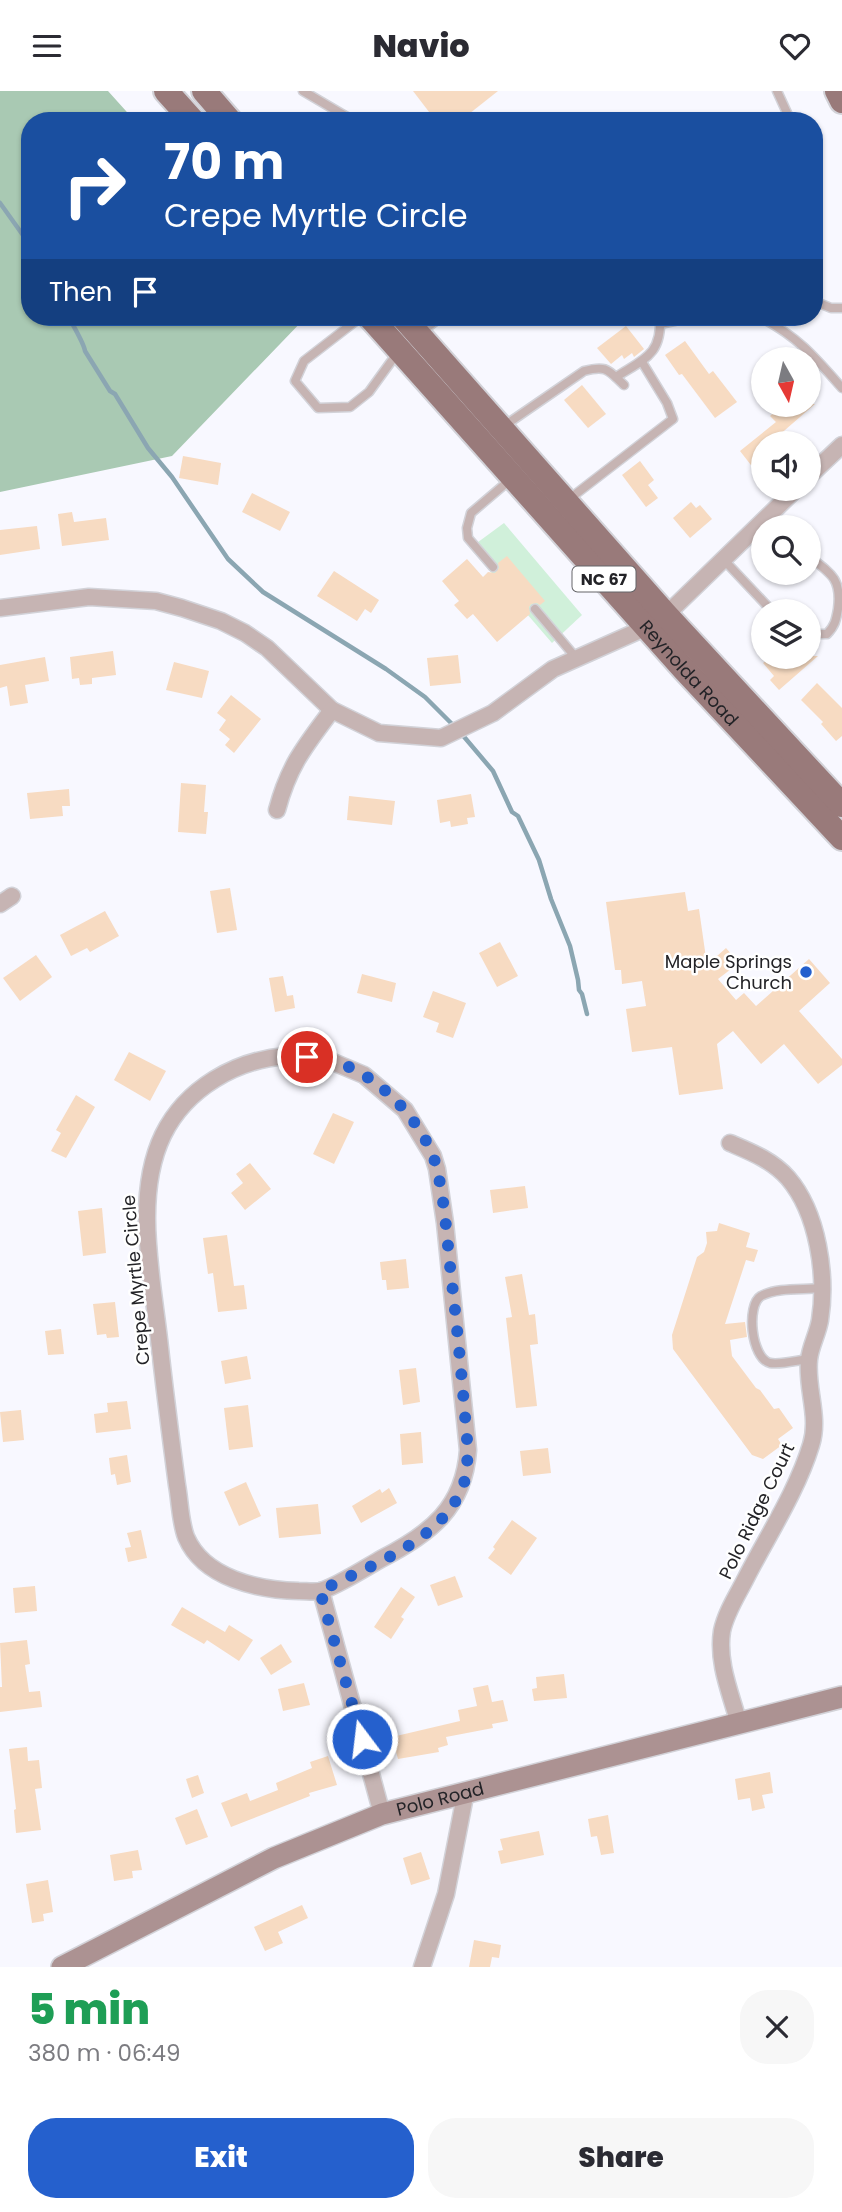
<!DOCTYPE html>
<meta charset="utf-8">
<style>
body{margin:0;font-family:Poppins,sans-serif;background:#f7f7f7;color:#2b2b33;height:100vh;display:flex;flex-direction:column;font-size:26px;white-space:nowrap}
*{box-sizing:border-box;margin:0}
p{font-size:23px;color:#7c7c81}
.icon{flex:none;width:38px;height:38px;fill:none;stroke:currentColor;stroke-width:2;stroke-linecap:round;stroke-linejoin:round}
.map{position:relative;height:1876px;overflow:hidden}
.sheet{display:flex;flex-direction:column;background:#fff;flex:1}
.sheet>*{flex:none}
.top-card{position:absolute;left:21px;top:21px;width:802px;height:214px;border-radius:28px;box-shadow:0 2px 5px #0004;background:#1a4fa0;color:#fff;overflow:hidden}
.needle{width:46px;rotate:172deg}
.buttons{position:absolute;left:751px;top:256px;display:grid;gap:14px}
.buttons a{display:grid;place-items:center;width:70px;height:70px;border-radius:50%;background:#fff;box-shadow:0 2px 5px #0004;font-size:35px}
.pin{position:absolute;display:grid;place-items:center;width:60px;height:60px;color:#fff;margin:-30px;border:4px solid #fff;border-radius:50%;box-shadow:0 2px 7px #0007}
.me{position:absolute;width:77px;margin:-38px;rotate:345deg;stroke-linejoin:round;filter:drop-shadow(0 0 5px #0008)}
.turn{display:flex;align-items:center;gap:24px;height:147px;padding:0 28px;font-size:32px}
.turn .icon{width:91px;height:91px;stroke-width:2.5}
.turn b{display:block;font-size:49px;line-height:60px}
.then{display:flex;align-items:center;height:66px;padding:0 28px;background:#0003;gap:14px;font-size:26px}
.round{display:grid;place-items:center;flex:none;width:74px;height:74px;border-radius:28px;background:#f7f7f7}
.headline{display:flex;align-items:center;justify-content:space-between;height:119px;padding:0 28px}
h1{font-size:42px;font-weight:800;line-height:52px;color:#1e9e55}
.cta{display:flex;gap:14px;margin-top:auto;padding:14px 28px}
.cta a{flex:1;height:80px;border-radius:28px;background:#2560cd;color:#fff;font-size:28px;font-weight:800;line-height:80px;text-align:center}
.cta a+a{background:#f7f7f7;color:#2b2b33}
header{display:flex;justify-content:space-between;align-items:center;height:91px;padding:0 28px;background:#fff;font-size:32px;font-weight:800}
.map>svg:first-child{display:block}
.green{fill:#d0f0da}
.forest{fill:#a9c9b3}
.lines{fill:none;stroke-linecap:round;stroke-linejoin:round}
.stream{stroke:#8ba6b2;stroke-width:4.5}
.building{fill:#f7dbc2}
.lane-casing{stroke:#d2d2d8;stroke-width:11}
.street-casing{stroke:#d2d2d8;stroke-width:19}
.secondary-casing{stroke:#d2d2d8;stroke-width:24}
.primary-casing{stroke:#d2d2d8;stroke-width:28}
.lane{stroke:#c6b4b3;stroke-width:8}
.street{stroke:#c6b4b3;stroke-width:16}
.secondary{stroke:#ac9292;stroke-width:21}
.primary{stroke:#997a7a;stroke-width:24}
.route{stroke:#2560cd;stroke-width:12;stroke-dasharray:0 21.6}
.poi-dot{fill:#2560cd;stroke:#fff;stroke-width:2.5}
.labels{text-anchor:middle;stroke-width:5;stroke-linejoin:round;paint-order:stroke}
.shield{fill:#fff;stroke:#656568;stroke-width:2}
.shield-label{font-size:16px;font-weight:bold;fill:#232327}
.street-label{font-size:18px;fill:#232327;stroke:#fff}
.poi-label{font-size:18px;fill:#232327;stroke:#fff;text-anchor:end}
</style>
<header><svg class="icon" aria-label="menu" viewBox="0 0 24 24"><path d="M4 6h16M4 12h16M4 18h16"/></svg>Navio<svg class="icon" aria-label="heart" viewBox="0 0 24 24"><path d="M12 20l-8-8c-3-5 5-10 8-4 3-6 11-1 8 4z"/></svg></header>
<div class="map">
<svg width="842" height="1876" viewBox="0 0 842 1876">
<rect width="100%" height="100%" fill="#f8f8ff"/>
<polygon class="green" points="504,432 582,524 552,552 470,457"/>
<polygon class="forest" points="0,0 108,0 135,30 30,30 30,226 306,226 172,365 0,401"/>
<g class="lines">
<g class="stream">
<polyline points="0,112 30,154"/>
<path d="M69 226C73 235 84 252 85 260L110 300 115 303 148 357 172 386 228 468 263 501 386 578 425 606 454 635"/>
<polyline points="460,641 493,680 512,721 518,725 539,769 551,808 570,855 578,889 579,899 582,903 587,923"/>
</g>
</g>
<g class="building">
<polygon points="413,0 498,0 460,30 436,30"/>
<polygon points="626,235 644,258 634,266 632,262 624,268 622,264 611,273 597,257"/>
<polygon points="685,250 709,283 713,280 737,311 715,327 682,283 679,284 665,264"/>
<polygon points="582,294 606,323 588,337 564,309"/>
<polygon points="784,313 815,313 770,352 763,352 763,371 754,378 740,360 776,331 770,325"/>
<polygon points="183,365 221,372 218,394 179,387"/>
<polygon points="640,370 654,389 648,394 658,407 646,416 622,384"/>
<polygon points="252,402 290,421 280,440 242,421"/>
<polygon points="691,411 696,417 700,414 712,428 690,447 673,427"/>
<polygon points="72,421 74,431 106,427 109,449 62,455 58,423"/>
<polygon points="37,435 40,458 0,464 0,439"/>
<polygon points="507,465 545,510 540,514 537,512 531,513 529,516 530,523 497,551 473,523 467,528 454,514 459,510 442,490 467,468 483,486 488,481 495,482 499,477 498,472"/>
<polygon points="334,480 379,509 371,522 365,518 357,530 317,505"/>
<polygon points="113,560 116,584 92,587 92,593 80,594 79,587 72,588 70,566"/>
<polygon points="458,564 461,592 430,595 427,567"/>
<polygon points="772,565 818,565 779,599 770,589 774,585 763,572"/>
<polygon points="45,566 49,590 25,594 28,612 10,615 7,595 0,597 0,574"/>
<polygon points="174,571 209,580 202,607 166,599"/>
<polygon points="817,592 842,617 842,645 836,650 821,633 823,631 801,609"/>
<polygon points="231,604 261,628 234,662 225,654 230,648 219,639 226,629 217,622"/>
<polygon points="181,692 206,694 204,721 208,721 206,743 178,741"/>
<polygon points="69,698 70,715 62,715 63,725 30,728 27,702"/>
<polygon points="471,703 475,726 467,727 468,733 451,736 450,730 440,732 437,709"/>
<polygon points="349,705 395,710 392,734 347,729"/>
<polygon points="230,797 237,839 217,842 210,800"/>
<polygon points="685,801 688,820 699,818 707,874 726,857 739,872 718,888 736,909 744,902 756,915 809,868 830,892 799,920 842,968 842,974 818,993 784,953 761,973 733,940 717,953 723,998 679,1004 672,956 632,961 626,918 646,915 642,890 622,893 621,879 615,879 606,811"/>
<polygon points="105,820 119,845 90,861 87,857 71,865 60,844"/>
<polygon points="500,851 518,885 497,896 479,862"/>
<polygon points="36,864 52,886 20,910 3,887"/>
<polygon points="362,883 396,892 392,911 357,902"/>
<polygon points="283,885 287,905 293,904 295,917 275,921 269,887"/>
<polygon points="433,900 466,912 453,947 436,941 439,932 423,926"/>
<polygon points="129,961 166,980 150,1010 114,989"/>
<polygon points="76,1004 95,1016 66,1067 51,1060 61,1042 56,1039"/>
<polygon points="333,1022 354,1031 334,1073 313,1063"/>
<polygon points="250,1072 271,1098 245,1119 231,1102 243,1092 236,1083"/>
<polygon points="525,1095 528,1117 493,1122 490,1099"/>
<polygon points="102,1117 106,1162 83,1165 78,1120"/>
<polygon points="719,1132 750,1142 746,1156 758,1159 754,1171 746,1169 725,1233 745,1231 747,1246 730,1249 732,1265 756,1297 760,1299 774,1318 779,1317 793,1337 778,1348 782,1354 763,1368 752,1364 673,1258 672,1244 697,1166 704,1161 707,1152 706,1141 717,1140"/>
<polygon points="227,1144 234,1195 244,1194 247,1218 218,1221 213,1182 208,1183 203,1147"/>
<polygon points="406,1168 409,1197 387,1199 386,1189 382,1189 380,1171"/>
<polygon points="522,1183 529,1224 535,1223 538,1253 530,1254 537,1315 516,1317 506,1227 512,1226 505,1186"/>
<polygon points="115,1211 119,1246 107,1247 106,1243 97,1244 93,1213"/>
<polygon points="61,1238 64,1263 48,1264 45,1240"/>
<polygon points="247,1265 251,1288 225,1293 221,1270"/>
<polygon points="416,1277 420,1311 403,1314 399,1279"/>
<polygon points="127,1310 131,1338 96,1342 94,1323 108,1321 107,1312"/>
<polygon points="248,1314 253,1356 229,1359 224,1317"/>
<polygon points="21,1319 24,1349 3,1351 0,1321"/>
<polygon points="421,1341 423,1372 402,1374 400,1343"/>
<polygon points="548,1357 551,1382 523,1385 520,1360"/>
<polygon points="127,1364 131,1391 117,1394 115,1383 111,1384 109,1367"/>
<polygon points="246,1391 261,1425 239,1435 224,1401"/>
<polygon points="389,1397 397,1412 361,1432 352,1415 380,1398 382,1402"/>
<polygon points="318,1413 321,1443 279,1447 276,1417"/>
<polygon points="512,1429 537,1447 511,1484 488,1467 495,1458 493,1456"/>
<polygon points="141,1439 147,1467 128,1471 125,1457 131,1456 127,1442"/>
<polygon points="455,1485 463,1506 438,1515 430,1494"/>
<polygon points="35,1495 37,1520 15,1522 13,1497"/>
<polygon points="401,1496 415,1506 401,1526 404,1528 391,1548 374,1536"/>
<polygon points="182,1516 225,1541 229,1534 253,1549 239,1570 207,1549 204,1553 171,1534"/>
<polygon points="27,1549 30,1573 25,1574 29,1601 40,1600 42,1616 0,1621 0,1596 2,1596 0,1552"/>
<polygon points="281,1553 292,1571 271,1584 260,1567"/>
<polygon points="564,1583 567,1607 534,1610 532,1598 537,1597 536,1586"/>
<polygon points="304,1592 310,1614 283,1620 278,1598"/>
<polygon points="488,1594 492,1611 503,1609 508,1630 492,1633 493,1637 446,1646 448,1654 438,1657 439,1661 398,1668 392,1646 460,1630 458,1619 477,1615 473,1597"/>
<polygon points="27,1656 28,1670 39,1669 42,1697 35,1698 41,1739 16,1742 14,1719 16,1718 9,1658"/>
<polygon points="328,1665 337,1694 309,1702 310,1705 231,1736 221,1712 247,1702 250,1710 278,1699 276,1692 312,1677 310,1671"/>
<polygon points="770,1681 773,1702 762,1704 765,1717 752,1720 750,1707 738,1709 735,1688"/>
<polygon points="198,1684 204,1702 192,1707 186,1688"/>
<polygon points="197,1718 208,1746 186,1754 175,1727"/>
<polygon points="608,1724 614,1762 601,1764 597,1745 591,1746 588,1728"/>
<polygon points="539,1740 544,1764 501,1773 498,1760 503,1759 500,1748"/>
<polygon points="138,1759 142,1779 132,1780 133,1787 114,1790 110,1764"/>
<polygon points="421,1761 430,1788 411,1794 403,1767"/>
<polygon points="48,1789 53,1821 43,1823 44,1830 32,1832 26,1793"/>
<polygon points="302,1814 308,1827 278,1841 283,1852 265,1860 254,1836"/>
<polygon points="474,1849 501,1854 499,1867 492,1866 490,1876 469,1876"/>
</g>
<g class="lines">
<g class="lane-casing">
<g id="lane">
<polyline points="303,0 354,30"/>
<polyline points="777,0 788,24 780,30"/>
<polyline points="814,210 831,217 842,217"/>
<polyline points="361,226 304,270 295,290 318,317 350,316 369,301 398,261"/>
<path d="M760 226C798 246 814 265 842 297"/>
<polyline points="660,233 693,226"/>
<polyline points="421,241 441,226"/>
<path d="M616 286C644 268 662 264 660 226"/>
<path d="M504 335 584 280C607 274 608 279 624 294"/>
<polyline points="568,409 673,328 667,312 642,271"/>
<path d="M808 465C831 482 842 488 838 518 836 529 835 535 827 543H808"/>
<polyline points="723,468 772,520"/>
<polyline points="493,476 468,447 467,437 471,422 511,388"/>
<polyline points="535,518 577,568"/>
<path d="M809 1268C798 1269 781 1274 770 1272 751 1267 746 1214 761 1205 778 1196 803 1199 821 1197"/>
</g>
</g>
<g class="street-casing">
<g id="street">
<polyline points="808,386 842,354"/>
<polyline points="0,517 89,506 156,510 182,517 221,530 245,542 267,557 332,619 379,642 441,647 493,622 553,578 647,536 666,524 797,397"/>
<path d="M277 719C289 674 305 655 332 619"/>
<polyline points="0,813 12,805"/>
<path d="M286 965 333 971 364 984 405 1019 433 1065 437 1078 445 1132 468 1359C464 1417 430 1443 381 1468 367 1476 334 1497 320 1500 314 1501 306 1500 299 1500 259 1499 204 1488 186 1446 180 1430 180 1410 177 1394 171 1348 165 1303 160 1257 153 1190 133 1106 163 1044 186 997 236 969 286 965Z"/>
<path d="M730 1052C751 1061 772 1069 788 1087 818 1122 827 1184 820 1229 818 1242 810 1256 809 1269 806 1297 820 1326 811 1354 797 1400 768 1444 746 1487 738 1503 726 1521 722 1540 717 1572 731 1603 739 1633"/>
<polyline points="321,1500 382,1723"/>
<polyline points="422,1876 446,1803 466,1700"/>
</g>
</g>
<g class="secondary-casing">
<g id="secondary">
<path id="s1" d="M62 1876 274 1767 382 1723 842 1606"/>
</g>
</g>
<g class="primary-casing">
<g id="primary">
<polyline points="166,0 193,30"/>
<polyline points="204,0 230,30"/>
<polyline points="837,0 842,10"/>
<path id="s2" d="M370 226 683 577 842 747"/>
<polyline points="403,226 666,524 842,714"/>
</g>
</g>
<use href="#lane" class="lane"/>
<use href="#street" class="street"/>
<use href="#secondary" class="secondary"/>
<use href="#primary" class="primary"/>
</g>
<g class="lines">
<path class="route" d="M307 966C323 969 339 971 353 978 389 995 428 1039 437 1078 445 1112 447 1149 451 1184 458 1242 463 1301 468 1360 467 1371 467 1381 464 1392 444 1450 370 1474 320 1500L362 1648"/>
</g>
<circle class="poi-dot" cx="806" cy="881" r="7"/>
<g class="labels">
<rect class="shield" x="572.5" y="475.5" width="63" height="25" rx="5"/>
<g class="shield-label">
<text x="604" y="494">NC 67</text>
</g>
<g class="street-label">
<text dy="6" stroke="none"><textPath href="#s2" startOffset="478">Reynolda Road</textPath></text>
<text transform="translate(136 1189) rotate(-95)" y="6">Crepe Myrtle Circle</text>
<text transform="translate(757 1420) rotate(-64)" y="6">Polo Ridge Court</text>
<text dy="6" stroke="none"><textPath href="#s1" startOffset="415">Polo Road</textPath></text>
</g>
<g class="poi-label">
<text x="792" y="877">Maple Springs<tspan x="792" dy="21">Church</tspan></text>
</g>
</g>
</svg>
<div class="buttons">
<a><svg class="needle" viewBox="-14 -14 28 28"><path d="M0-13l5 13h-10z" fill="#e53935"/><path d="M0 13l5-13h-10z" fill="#7c7c81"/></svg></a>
<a><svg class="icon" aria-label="sound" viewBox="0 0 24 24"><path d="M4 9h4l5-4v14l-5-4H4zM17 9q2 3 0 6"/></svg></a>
<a><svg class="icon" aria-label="search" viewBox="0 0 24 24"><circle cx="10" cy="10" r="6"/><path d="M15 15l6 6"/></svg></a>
<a><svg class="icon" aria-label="layers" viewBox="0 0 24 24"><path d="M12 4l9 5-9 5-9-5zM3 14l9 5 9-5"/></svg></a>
</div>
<div class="pin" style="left:307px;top:966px;background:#d93025"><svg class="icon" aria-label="arrive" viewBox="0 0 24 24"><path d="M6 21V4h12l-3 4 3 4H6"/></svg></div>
<svg class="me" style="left:362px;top:1648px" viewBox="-20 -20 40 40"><circle r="17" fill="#2560cd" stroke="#fff" stroke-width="3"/><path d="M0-11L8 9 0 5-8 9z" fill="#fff"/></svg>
<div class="top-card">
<div class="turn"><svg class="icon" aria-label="right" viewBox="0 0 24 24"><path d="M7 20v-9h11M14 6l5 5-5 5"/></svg><div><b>70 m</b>Crepe Myrtle Circle</div></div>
<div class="then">Then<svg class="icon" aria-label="arrive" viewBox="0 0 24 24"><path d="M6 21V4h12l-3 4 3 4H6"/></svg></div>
</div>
</div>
<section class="sheet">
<div class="headline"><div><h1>5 min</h1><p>380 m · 06:49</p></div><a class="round"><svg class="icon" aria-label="close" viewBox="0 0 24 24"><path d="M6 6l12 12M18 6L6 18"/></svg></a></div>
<div class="cta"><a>Exit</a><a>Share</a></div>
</section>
